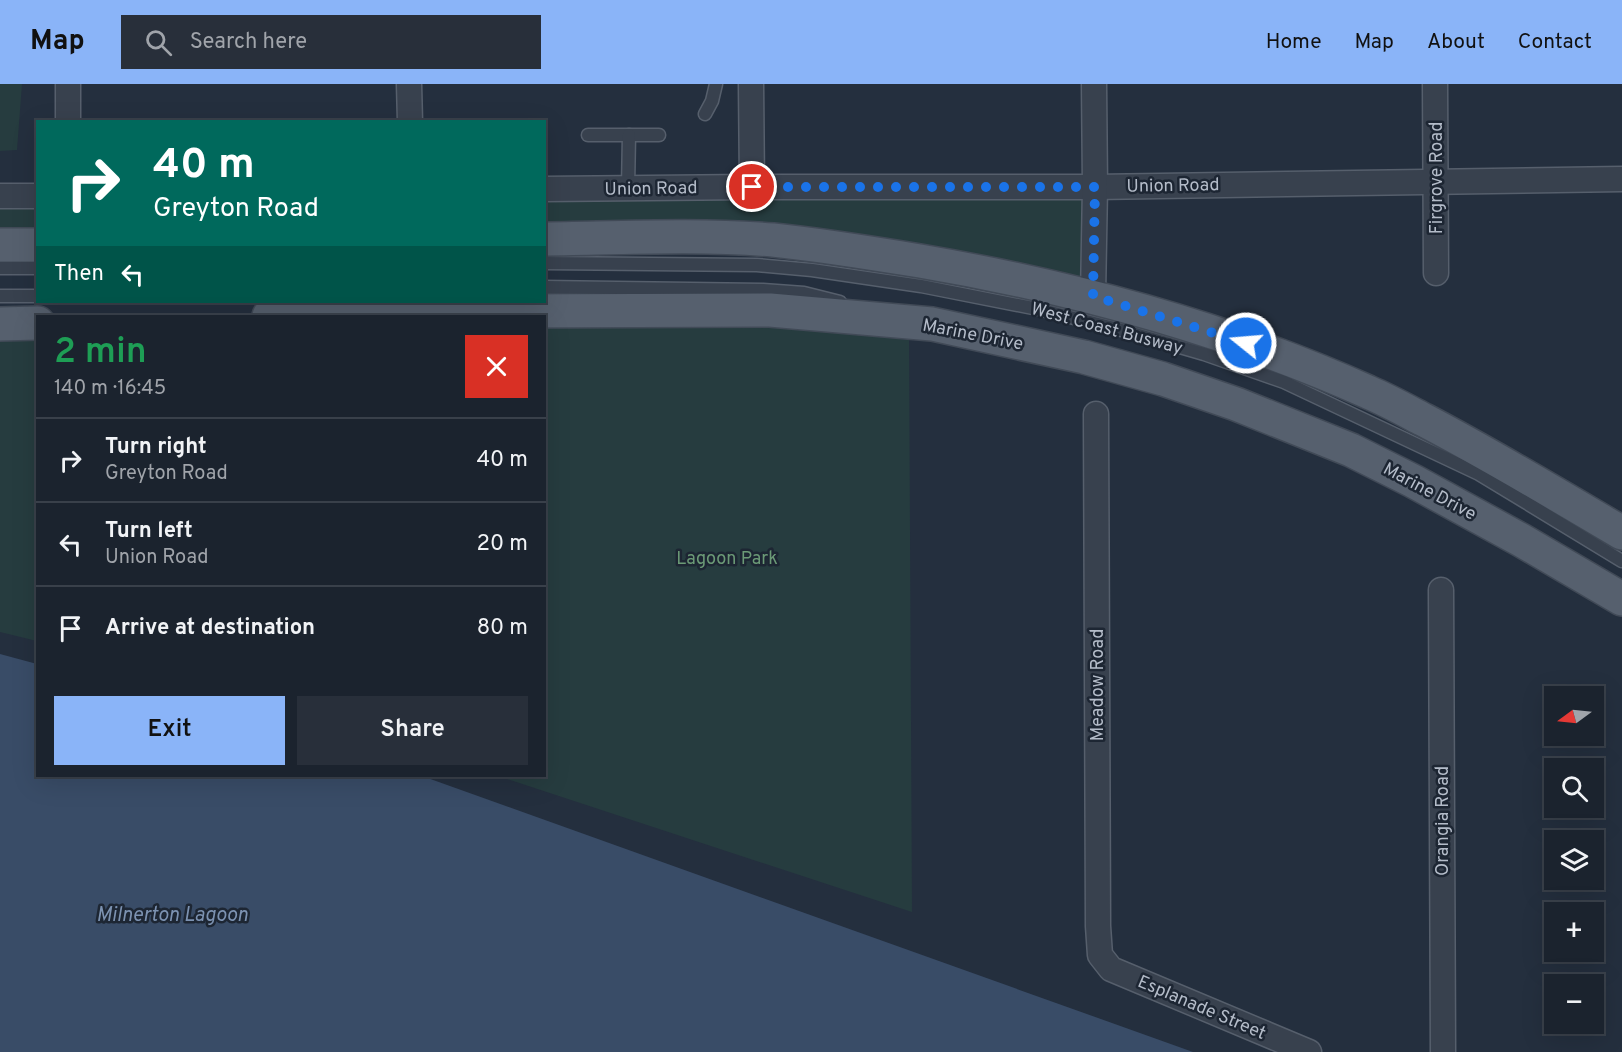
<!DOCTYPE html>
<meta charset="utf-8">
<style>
body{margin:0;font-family:Overpass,sans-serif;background:#282f3a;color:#f1f3f6;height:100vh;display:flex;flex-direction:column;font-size:22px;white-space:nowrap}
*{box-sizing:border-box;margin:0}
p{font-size:20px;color:#a0a4aa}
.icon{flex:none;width:33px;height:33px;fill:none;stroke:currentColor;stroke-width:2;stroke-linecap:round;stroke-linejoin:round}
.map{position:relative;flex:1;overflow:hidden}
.side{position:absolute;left:36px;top:231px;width:510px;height:462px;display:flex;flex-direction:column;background:#1b232e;border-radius:0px;box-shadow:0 6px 24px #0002,0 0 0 2px #39404a}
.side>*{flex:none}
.banner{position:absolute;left:36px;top:36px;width:510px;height:183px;border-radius:0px;box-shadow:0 6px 24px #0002,0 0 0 2px #39404a;background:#00695c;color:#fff;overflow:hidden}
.needle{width:39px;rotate:255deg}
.controls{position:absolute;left:1544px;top:602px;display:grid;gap:12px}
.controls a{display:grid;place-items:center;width:60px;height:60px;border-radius:0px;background:#1b232e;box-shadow:0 6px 24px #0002,0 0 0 2px #39404a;font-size:30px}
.pin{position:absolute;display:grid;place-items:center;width:51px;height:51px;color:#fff;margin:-26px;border:3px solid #fff;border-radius:50%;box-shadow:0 2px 6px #0007}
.me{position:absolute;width:66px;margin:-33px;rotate:287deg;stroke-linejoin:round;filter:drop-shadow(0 0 4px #0008)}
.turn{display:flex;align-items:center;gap:21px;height:126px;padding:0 18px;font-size:27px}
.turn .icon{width:78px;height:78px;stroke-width:2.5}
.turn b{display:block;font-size:42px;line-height:51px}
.then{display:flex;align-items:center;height:57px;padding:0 18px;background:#0003;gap:12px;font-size:22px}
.round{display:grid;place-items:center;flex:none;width:63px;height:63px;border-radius:0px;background:#282f3a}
.head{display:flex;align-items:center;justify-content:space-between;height:102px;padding:0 18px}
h1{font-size:36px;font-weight:600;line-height:45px;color:#1e9e55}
.cta{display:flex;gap:12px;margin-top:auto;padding:12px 18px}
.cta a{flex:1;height:69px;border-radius:0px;background:#8ab4f8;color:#111;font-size:24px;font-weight:600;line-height:69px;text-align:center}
.cta a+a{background:#282f3a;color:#f1f3f6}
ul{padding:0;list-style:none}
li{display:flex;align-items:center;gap:18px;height:84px;padding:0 18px;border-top:2px solid #39404a}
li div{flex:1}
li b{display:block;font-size:22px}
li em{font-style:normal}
header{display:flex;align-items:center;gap:36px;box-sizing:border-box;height:84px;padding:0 30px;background:#8ab4f8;color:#111}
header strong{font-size:28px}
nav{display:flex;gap:33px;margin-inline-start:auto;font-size:21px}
.search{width:420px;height:54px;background:#282f3a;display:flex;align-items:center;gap:15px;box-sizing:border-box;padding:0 21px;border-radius:0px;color:#a0a4aa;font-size:22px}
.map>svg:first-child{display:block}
.green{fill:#263c3f}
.water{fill:#394c67}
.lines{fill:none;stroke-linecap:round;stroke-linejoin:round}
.lane-casing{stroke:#565f6c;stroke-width:15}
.street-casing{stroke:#565f6c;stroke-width:27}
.primary-casing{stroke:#414a57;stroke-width:36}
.lane{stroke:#38414e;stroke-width:12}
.street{stroke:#38414e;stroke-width:24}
.primary{stroke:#56606e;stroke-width:33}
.route{stroke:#1a73e8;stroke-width:10;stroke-dasharray:0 18}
.labels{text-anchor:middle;stroke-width:5;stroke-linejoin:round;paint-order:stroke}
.street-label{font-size:18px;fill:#b4bcc9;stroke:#1d2633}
.park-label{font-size:18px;fill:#6b9a76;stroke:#1d2633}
.water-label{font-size:20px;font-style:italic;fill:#7c92b1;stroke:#1d2633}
</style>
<header>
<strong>Map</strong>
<div class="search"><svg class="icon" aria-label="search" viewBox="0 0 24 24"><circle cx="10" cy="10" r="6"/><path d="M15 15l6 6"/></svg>Search here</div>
<nav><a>Home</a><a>Map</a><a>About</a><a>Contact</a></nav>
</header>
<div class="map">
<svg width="1622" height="968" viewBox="0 0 1622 968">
<rect width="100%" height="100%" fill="#242f3e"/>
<g class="green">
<polygon points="0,0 22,0 17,66 0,67"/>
<polygon points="1095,103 1093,212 947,182 545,155 544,105"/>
<rect x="0" y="112" width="37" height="49"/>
<polygon points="0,236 37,236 37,557 0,548"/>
<polygon points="545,239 769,241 909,256 912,828 498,692 544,692"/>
</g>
<polygon class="water" points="0,570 37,580 38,692 422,692 1193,968 0,968"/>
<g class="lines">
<g class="lane-casing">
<g id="lane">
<polyline points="705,30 712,17 716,0"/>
<polyline points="588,51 659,51"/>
<polyline points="628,104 629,51"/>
<polyline points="544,179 757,181 812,186 921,202 1038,225 1118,245 1204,270 1284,298 1479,390 1622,477"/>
<polyline points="0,184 38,184"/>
<polyline points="544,203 763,206 804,209 840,218"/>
<polyline points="0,212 38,212"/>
</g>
</g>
<g class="street-casing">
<g id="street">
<polyline points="68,0 68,38"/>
<polyline points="409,0 410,38"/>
<polyline points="751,0 752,103"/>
<polyline points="1435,0 1436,189"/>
<polyline points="544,105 752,103 1095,103 1622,95"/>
<polyline points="0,112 38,112"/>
<polyline points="1093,212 1095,103 1094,0"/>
<polyline points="1096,330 1098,842 1100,871 1111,885 1309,968"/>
<polyline points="1441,506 1443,968"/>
</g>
</g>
<g class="primary-casing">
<g id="primary">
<path d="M544 155C620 154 697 150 773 156 822 161 871 169 920 177 1073 203 1225 244 1368 308 1387 316 1405 326 1424 336 1491 371 1556 410 1622 449"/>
<polyline points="0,161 38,161"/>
<polyline points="269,232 502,227 770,226 932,240 1084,273 1163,295 1236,320 1351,366 1413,397 1521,456 1622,515"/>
<polyline points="0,240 38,239"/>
</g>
</g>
<use href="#lane" class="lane"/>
<use href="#street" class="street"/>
<use href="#primary" class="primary"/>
</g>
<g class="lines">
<polyline class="route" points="752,103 1095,103 1093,212 1246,259"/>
</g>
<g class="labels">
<g class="street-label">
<text transform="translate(1436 94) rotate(-90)" y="6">Firgrove Road</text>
<text transform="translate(1173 101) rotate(-1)" y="6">Union Road</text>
<text transform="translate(651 104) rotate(-1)" y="6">Union Road</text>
<text transform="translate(1107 244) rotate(15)" y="6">West Coast Busway</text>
<text transform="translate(973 250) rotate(11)" y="6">Marine Drive</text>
<text transform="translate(1430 407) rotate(28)" y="6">Marine Drive</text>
<text transform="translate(1097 601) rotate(-90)" y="6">Meadow Road</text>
<text transform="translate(1442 737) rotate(-90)" y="6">Orangia Road</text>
<text transform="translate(1202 923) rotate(23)" y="6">Esplanade Street</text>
</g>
<g class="park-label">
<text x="727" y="480">Lagoon Park</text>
</g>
<g class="water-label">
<text x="172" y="837">Milnerton Lagoon</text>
</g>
</g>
</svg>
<div class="controls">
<a><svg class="needle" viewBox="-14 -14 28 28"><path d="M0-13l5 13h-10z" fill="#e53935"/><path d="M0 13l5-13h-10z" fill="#a0a4aa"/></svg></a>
<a><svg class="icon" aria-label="search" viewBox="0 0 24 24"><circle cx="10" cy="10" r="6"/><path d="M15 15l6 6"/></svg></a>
<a><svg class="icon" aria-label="layers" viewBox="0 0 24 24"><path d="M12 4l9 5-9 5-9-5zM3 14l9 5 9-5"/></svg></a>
<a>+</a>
<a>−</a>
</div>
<div class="pin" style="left:752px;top:103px;background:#d93025"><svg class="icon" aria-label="arrive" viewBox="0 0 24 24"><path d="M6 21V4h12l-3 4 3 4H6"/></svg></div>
<svg class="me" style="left:1246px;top:259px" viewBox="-20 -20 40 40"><circle r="17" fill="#1a73e8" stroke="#fff" stroke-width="3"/><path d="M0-11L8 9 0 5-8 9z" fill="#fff"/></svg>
<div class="banner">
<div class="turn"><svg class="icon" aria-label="right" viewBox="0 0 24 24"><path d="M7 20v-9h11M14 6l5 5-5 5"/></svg><div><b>40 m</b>Greyton Road</div></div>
<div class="then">Then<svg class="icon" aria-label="left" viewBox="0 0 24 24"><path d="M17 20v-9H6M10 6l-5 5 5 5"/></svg></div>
</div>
<section class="side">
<div class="head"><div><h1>2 min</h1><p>140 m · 16:45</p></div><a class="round" style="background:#d93025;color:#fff"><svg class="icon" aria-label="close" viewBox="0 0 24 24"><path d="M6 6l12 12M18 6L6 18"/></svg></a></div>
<ul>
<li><svg class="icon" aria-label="right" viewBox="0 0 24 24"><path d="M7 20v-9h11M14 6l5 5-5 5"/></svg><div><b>Turn right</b><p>Greyton Road</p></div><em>40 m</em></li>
<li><svg class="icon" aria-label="left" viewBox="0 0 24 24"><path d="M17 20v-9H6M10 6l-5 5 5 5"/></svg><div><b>Turn left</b><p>Union Road</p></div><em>20 m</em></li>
<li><svg class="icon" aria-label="arrive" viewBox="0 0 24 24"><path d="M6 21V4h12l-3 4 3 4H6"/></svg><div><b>Arrive at destination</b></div><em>80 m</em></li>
</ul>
<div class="cta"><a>Exit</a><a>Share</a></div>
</section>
</div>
